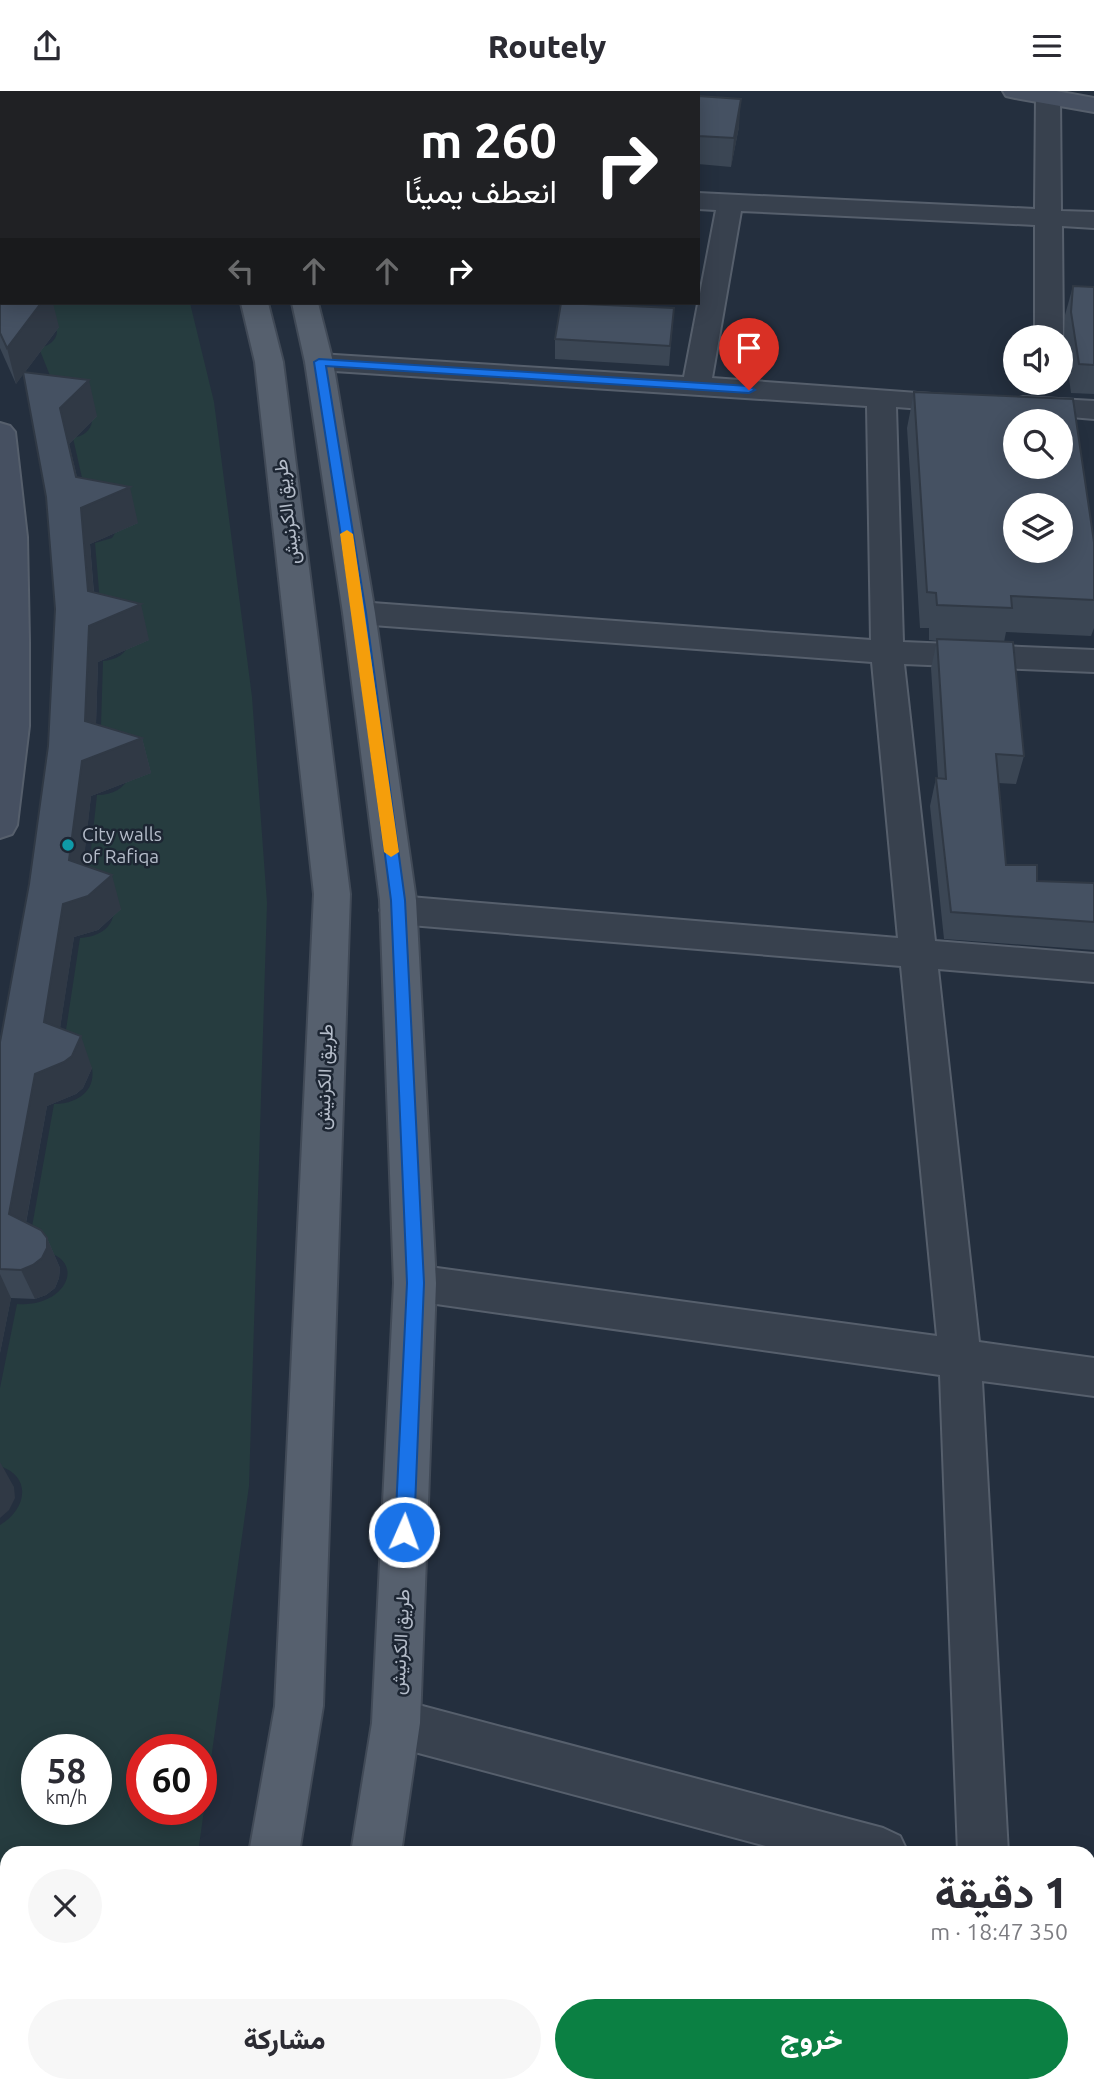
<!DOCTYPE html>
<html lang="ar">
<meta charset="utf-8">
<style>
body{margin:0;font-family:Ubuntu,Vazirmatn,sans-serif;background:#f7f7f7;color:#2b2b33;direction:rtl;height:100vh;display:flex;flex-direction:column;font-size:26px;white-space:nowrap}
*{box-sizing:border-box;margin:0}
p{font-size:23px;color:#7c7c81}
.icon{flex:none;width:38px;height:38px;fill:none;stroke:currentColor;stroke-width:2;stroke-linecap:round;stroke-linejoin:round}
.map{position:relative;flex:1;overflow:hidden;direction:ltr}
.details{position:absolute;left:0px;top:1755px;width:1096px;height:247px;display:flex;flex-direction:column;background:#fff;border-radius:21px 21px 0 0;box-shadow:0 4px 18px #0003;direction:rtl}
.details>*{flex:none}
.top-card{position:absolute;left:0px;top:0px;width:700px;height:214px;box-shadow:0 4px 18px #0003;direction:rtl;background:#202124;color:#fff;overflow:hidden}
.fabs{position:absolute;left:1003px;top:234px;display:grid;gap:14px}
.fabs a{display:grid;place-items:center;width:70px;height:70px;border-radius:50%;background:#fff;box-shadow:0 4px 18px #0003;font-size:35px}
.speed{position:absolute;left:21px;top:1643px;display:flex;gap:14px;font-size:35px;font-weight:700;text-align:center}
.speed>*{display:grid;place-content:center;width:91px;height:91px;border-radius:50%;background:#fff;box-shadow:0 4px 18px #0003;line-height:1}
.speed small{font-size:18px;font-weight:400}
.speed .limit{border:10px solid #d22;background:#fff;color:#111}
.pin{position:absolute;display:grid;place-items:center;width:60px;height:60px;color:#fff;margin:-72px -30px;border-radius:50% 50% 50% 0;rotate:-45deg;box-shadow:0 0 7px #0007}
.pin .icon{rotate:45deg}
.me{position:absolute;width:77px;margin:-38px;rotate:2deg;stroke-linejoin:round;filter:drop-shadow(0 0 5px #0008)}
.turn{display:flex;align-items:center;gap:24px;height:147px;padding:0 28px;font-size:32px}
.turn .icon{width:91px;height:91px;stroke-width:2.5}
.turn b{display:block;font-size:49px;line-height:60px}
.lanes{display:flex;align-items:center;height:66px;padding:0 28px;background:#0003;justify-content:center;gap:35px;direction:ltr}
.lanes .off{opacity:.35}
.round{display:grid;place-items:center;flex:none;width:74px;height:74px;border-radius:37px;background:#f7f7f7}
.overview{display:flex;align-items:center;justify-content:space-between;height:119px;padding:0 28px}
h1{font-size:42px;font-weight:800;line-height:52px}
.primary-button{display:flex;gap:14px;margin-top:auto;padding:14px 28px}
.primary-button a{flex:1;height:80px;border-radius:42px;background:#0b8043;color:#fff;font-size:28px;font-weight:800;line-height:80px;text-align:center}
.primary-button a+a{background:#f7f7f7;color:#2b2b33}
header{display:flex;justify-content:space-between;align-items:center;height:91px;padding:0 28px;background:#fff;font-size:32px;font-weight:800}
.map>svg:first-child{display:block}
.green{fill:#263c3f;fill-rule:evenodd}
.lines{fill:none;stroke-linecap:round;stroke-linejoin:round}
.street-casing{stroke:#565f6c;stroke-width:4}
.secondary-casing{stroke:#565f6c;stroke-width:4}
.primary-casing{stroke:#414a57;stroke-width:4}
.street{fill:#38414e;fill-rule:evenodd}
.secondary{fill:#465061;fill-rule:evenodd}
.primary{fill:#56606e;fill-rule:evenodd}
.wall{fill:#3b4654}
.shaded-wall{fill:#303945}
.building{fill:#455162;stroke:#303945;stroke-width:2;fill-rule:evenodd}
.route{fill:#1a73e8;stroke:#114b97;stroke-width:2}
.slow{fill:#f59e0b}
.culture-dot{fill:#0f9aa8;stroke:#1d2633;stroke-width:2.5}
.labels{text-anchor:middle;stroke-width:5;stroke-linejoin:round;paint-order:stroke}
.street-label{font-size:19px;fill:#b4bcc9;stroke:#1d2633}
.poi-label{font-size:19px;fill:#b4bcc9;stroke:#1d2633;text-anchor:start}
</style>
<header><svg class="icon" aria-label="menu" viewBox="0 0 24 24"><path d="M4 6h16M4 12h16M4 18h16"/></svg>Routely<svg class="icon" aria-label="share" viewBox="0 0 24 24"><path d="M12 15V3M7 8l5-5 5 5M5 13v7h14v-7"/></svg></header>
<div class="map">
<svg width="1094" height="2001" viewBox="0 0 1094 2001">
<rect width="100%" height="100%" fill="#242f3e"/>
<path class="green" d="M17 212H190L214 311 252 606 267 812 249 1395 198 1762H7V1995H164L163 2001H0V1434C26 1419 33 1386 0 1375V1297L17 1213C71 1217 92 1160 28 1158L54 1013C76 1013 96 1001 92 977L62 965 80 847C98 846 117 836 113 815L86 804 97 704C113 704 124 698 130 684L100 666 103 570C116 569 127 563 130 550L102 536 95 452 112 447 120 434 90 422 73 347C83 345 91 340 92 330L64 320 39 257C48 255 57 250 57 240ZM37 1659H96V1718H37ZM142 1659H201V1718H142Z"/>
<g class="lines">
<g class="street-casing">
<g id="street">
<polygon points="1053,0 1060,6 1061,120 1094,121 1094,137 1062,135 1063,247 1060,250 1060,247 1035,247 1035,134 741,120 712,287 973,306 977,312 973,318 963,321 896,316 903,551 1094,559 1094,581 904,573 935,850 1094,863 1094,891 938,878 979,1251 1094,1267 1094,1305 982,1290 1008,1762 958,1762 940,1284 415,1210 400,1205 394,1192 400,1179 415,1174 937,1245 901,875 398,833 385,829 380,819 385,809 398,805 898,847 872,571 359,533 348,530 343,522 348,514 359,511 871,549 867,315 319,279 309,277 305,271 309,265 319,263 684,286 716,119 698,118 698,102 1035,118 1036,6 1039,1"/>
<polygon points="1023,306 1094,310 1094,328 1013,321 1009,315 1013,309"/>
<polygon points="396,1608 883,1737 900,1745 908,1762 792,1762 396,1656 379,1649 372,1632 379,1615"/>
<polygon points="1088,1792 1094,1794 1094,1844 1088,1842"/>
</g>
</g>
<g class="secondary-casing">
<g id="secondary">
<polygon points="279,0 303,0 304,2 280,2"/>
<polygon points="1003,0 1056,0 1094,7 1094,21 1015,7 1006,5"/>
<polygon points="0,332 10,335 15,341 27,446 29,551 29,635 17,734 12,743 0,747"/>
</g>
</g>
<g class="primary-casing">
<g id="primary">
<polygon points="136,0 160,0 161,2 137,2"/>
<polygon points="190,0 215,0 216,2 191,2"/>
<polygon points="241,212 268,212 283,271 350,803 323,1615 299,1762 249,1762 275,1615 314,803 255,271"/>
<polygon points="292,212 318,212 333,271 375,522 416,809 436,1192 420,1632 401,1762 351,1762 372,1632 394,1192 380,809 343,522 305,271"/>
<polygon points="209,1995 261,1995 260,2001 208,2001"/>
<polygon points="316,1995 368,1995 367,2001 315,2001"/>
</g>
</g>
<use href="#street" class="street"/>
<use href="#secondary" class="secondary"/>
<use href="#primary" class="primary"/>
</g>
<g class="wall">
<polygon points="698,5 739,36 731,76 698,73"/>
<polygon points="1073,195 1094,196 1094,303 1071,302 1064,250 1065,224"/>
<polygon points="0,196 59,236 25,281 97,325 69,353 77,386 138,432 90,453 94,502 149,549 98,571 96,633 142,647 151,682 91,705 83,774 121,818 98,839 74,846 60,937 92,977 83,997 76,1003 47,1015 26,1132 47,1147 60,1177 59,1187 55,1197 46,1204 35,1208 11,1207 0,1262 0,951 29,793 48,655 55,518 46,406 23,283 16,293 0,257"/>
<polygon points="674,217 669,275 555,268 555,248"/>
<polygon points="914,301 1094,451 1094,537 1091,545 1006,541 1004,551 1024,665 1016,693 998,692 1006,774 1037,790 1094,792 1094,859 944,848 930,715 936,687 938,687 931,577 937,550 929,549 929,537 920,537 907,337"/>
</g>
<g class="shaded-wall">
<polygon points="741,8 739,36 731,76 734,47"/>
<polygon points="2,134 2,181 0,184 0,136"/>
<polygon points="41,212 53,212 59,236 16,293 7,257"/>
<polygon points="89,289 97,325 69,353 83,416 130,396 138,432 90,453 96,532 141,513 149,549 98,571 95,665 85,630 60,317"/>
<polygon points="142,647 151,682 91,705 80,804 69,769 82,670"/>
<polygon points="112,784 121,818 98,839 74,846 56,964 44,931 63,813"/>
<polygon points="81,945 92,977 83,997 76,1003 47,1015 22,1153 9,1123 35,983"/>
<polygon points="47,1147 60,1177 59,1187 55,1197 46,1204 35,1208 21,1179"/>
<polygon points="0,1183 11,1207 0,1262"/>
<polygon points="0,1371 14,1396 15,1407 9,1419 0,1427"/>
</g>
<g class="building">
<polygon points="348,0 486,0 487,2 348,2"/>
<polygon points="597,0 640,0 662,2 596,2"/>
<polygon points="698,5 741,8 734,47 698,45"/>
<polygon points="0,118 2,118 2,134 0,136"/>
<polygon points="1073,195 1094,196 1094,274 1079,273 1071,221"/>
<polygon points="0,196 2,196 2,212 41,212 7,257 0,242"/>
<polygon points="561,212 674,217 670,255 555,248"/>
<polygon points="23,281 89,289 60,317 76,386 130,396 81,417 88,500 141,513 89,535 85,630 142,647 82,670 69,769 112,784 88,805 63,813 44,931 81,945 72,965 64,971 35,983 9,1123 41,1139 47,1147 47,1157 42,1167 33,1174 21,1179 0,1178 0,951 29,793 48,655 55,518 46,406"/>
<path d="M914 301 1073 308 1094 451V509L1011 505 1012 517 937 514 936 502 927 501ZM1015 331H1060V376H1015ZM1015 415H1060V460H1015Z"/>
<polygon points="937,548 1013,551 1024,665 996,663 1006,774 1037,774 1037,790 1094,792 1094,831 951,821 936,687 946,688"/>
</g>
<polygon class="route" points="319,268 749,295 755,299 749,302 326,275 366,522 405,809 424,1192 414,1441 411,1447 404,1450 398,1447 395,1441 407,1192 391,809 353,522 314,271"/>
<polygon class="slow" points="347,439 353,443 399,761 391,766 384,761 340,443"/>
<circle class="culture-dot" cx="68" cy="754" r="7"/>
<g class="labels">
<g class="street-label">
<text transform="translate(286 421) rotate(-97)" y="7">طريق الكرنيش</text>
<text transform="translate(324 986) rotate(-88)" y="7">طريق الكرنيش</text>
<text transform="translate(400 1551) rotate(-87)" y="7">طريق الكرنيش</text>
</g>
<g class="poi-label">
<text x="82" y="750">City walls<tspan x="82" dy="22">of Rafiqa</tspan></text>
</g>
</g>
</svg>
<div class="fabs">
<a><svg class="icon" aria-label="sound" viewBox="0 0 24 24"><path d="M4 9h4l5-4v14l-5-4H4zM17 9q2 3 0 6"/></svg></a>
<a><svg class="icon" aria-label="search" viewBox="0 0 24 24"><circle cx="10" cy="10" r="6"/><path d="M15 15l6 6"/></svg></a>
<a><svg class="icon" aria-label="layers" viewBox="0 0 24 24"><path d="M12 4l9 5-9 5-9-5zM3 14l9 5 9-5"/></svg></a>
</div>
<div class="speed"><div>58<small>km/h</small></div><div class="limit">60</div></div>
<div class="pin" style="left:749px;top:299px;background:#d93025"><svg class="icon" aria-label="arrive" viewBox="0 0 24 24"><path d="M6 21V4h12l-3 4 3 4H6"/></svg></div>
<svg class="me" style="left:404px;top:1441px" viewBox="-20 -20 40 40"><circle r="17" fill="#1a73e8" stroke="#fff" stroke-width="3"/><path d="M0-11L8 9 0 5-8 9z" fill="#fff"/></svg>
<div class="top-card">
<div class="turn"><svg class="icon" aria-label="right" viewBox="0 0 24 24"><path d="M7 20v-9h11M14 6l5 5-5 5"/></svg><div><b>260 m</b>انعطف يمينًا</div></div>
<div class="lanes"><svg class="icon off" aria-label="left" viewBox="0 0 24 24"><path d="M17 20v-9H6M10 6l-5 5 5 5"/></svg><svg class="icon off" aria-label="ahead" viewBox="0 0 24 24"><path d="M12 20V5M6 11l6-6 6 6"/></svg><svg class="icon off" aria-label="ahead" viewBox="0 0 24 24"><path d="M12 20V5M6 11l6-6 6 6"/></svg><svg class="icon" aria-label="right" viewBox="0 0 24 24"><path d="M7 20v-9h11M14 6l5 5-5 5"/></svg></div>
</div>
<section class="details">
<div class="overview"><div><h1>1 دقيقة</h1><p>350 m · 18:47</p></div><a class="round"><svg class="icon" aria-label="close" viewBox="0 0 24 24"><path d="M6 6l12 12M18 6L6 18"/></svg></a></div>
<div class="primary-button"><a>خروج</a><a>مشاركة</a></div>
</section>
</div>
